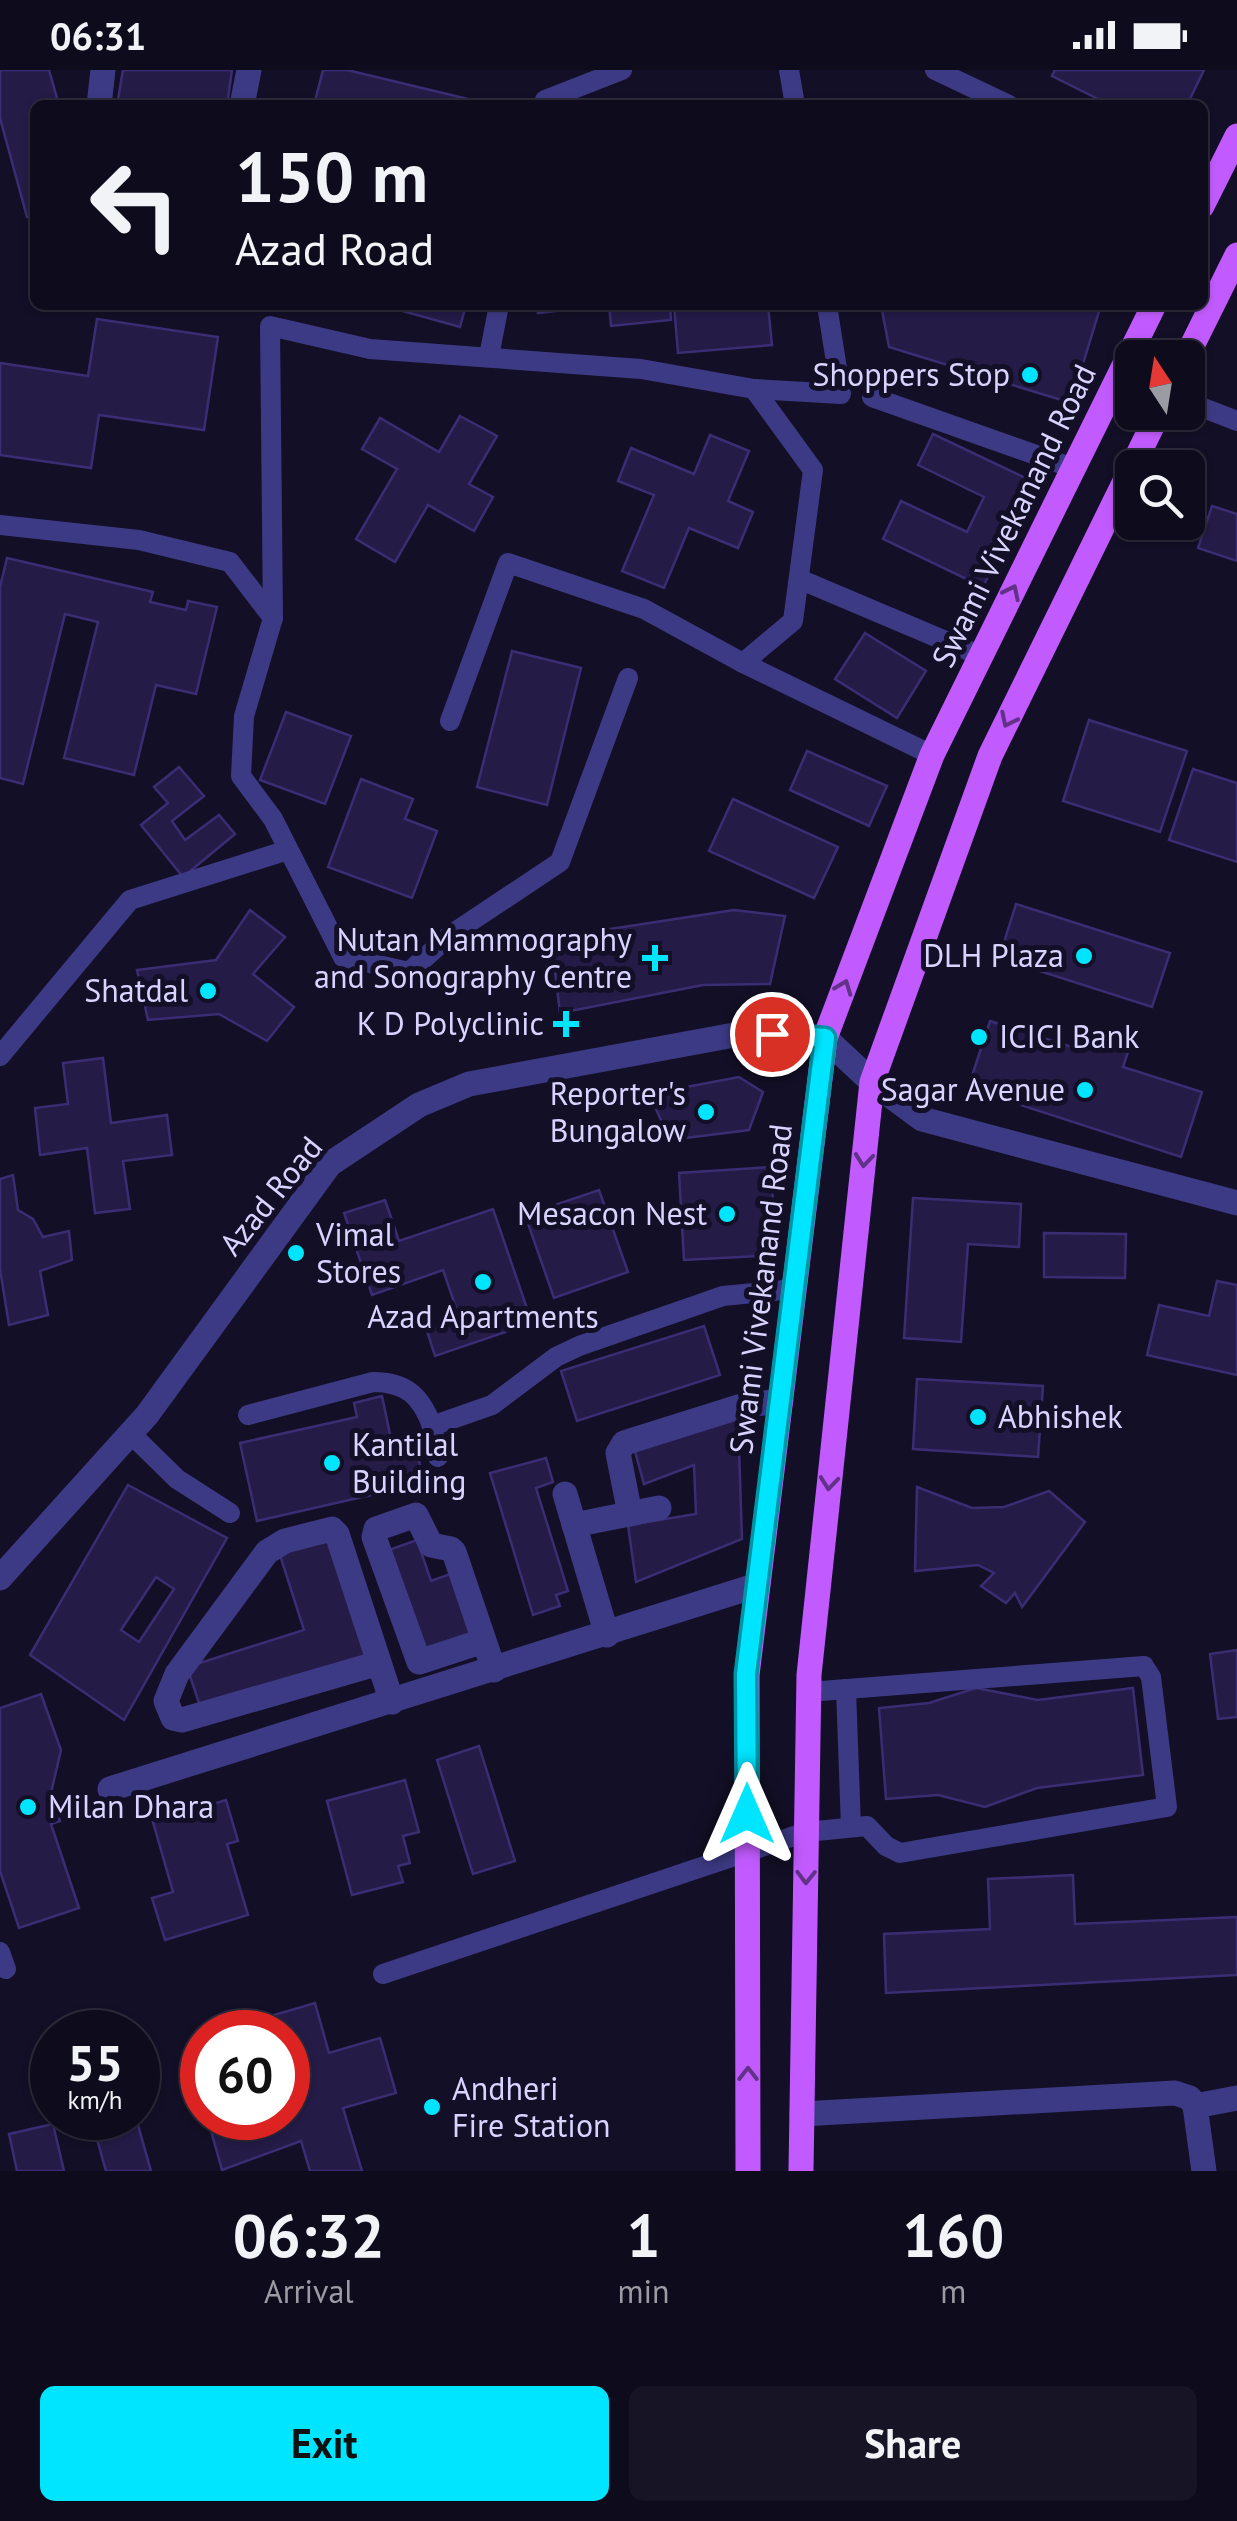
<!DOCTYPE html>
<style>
body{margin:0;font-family:"PT Sans",sans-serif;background:#171425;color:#f1f3f6;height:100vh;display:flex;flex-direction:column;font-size:38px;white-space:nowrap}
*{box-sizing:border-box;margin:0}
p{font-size:32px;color:#9b9ba3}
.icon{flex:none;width:55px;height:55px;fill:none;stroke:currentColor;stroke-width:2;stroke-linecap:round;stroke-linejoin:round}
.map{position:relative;height:2101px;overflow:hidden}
.details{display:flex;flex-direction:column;background:#0e0b1c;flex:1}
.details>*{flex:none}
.hud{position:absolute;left:30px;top:30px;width:1178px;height:210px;border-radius:15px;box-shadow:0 2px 8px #0004,0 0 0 2px #2e2b3b;background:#0e0b1c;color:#f1f3f6;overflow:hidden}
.needle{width:65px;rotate:348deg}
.tools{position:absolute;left:1115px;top:270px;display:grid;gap:20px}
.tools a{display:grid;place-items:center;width:90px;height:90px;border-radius:15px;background:#0e0b1c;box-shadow:0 2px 8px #0004,0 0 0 2px #2e2b3b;font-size:50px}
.speed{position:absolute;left:30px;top:1940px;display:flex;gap:20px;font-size:50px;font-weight:700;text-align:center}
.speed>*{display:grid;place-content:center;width:130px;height:130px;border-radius:50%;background:#0e0b1c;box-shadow:0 2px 8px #0004,0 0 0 2px #2e2b3b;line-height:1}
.speed small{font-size:25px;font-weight:400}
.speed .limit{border:15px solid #d22;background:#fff;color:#111}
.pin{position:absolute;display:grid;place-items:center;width:85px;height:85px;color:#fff;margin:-42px;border:5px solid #fff;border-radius:50%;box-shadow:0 2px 10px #0007}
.me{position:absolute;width:110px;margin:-55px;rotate:0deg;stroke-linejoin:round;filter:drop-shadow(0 0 8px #0008)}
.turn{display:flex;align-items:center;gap:35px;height:210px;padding:0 40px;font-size:45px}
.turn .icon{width:130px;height:130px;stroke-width:2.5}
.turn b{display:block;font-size:70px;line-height:85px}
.eta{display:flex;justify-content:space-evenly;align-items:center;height:170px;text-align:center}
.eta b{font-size:60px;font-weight:600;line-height:70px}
.primary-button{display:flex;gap:20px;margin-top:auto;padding:20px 40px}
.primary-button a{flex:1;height:115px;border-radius:15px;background:#00e5ff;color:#111;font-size:40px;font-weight:600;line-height:115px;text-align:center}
.primary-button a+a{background:#171425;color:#f1f3f6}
.status{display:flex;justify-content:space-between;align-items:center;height:70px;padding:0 50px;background:#0e0b1c;direction:ltr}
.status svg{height:28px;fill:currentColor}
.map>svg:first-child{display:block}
.building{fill:#241b47;stroke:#3b2d73;stroke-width:2.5;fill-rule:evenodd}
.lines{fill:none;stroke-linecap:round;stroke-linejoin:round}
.service{stroke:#3d3a85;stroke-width:20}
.minor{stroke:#3d3a85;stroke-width:25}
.tertiary{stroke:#3d3a85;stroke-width:25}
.primary{stroke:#c25bff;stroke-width:25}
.oneway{stroke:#623188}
.route-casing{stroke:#0095a6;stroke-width:25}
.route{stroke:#00e5ff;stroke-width:18}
.poi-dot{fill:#00e5ff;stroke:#130f26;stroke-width:4}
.labels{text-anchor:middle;stroke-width:10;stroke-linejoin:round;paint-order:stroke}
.poi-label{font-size:32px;fill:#d9d4ff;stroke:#130f26;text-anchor:end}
.street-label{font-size:32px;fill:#d9d4ff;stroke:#130f26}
</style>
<div class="status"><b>06:31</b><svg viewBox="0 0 49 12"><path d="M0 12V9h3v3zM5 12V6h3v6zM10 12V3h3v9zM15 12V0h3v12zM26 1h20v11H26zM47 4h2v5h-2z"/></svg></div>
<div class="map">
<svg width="1237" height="2101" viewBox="0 0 1237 2101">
<rect width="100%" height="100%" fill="#130f26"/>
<g class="building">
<polygon points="0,0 49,0 59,35 35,35 35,145 27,147 0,48"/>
<polygon points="123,0 232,0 227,35 117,35"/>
<polygon points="323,0 347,0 493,35 314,35"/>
<polygon points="1055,0 1204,0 1187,35 1110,35 1052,6"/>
<polygon points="381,235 466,235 460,257"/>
<polygon points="537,235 590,235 590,237 538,243"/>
<polygon points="609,235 670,235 671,250 611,256"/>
<polygon points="674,235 768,235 772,275 678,283"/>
<polygon points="881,235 1101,235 1071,333 889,277"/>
<polygon points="97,249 218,267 204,360 99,345 91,398 0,385 0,293 88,306"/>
<polygon points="460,346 497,366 469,414 493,427 474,461 428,435 395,492 356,469 397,399 362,379 380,348 439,382"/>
<polygon points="933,364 1034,412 983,517 883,469 901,431 967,462 984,427 918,395"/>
<polygon points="710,365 749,381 728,431 753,442 738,478 689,458 664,518 622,501 654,425 618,411 631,378 694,404"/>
<polygon points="1212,436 1237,444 1237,491 1198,478"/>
<polygon points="7,488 153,522 150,532 186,540 188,531 217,537 196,624 156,615 134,705 64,688 98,552 65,544 23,714 0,708 0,517"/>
<polygon points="865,563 926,601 897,648 835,609"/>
<polygon points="512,581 581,598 547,735 477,717"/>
<polygon points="286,642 351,666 325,734 260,710"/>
<polygon points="1089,650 1187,681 1160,762 1063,731"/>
<polygon points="807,681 887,716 869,756 790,720"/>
<polygon points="179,697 204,726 172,751 185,770 219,745 235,764 183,807 141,755 168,733 154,717"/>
<polygon points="1193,699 1237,713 1237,792 1169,770"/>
<polygon points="361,709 413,729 405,749 437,761 412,828 328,797"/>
<polygon points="733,729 838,777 814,828 709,781"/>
<polygon points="1016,834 1170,883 1152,937 999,888"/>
<polygon points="250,840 285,867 253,904 294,937 267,971 219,944 148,950 137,900 216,890"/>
<polygon points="734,840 785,846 770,914 703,915 560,943 551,868"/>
<polygon points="990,951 1075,978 1082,957 1131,973 1123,997 1202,1022 1181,1087 968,1018"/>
<polygon points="103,988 111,1053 167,1045 172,1085 123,1091 130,1139 95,1143 87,1078 40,1085 35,1038 68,1034 63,993"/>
<polygon points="739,1007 763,1022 749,1060 670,1070 649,1024"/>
<polygon points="771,1097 776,1185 684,1190 679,1103"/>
<polygon points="13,1105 18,1140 33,1149 43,1167 69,1161 72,1190 40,1201 48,1245 9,1255 0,1199 0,1109"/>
<polygon points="599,1120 628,1202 554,1228 525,1145"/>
<polygon points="913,1128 1021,1134 1019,1177 968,1174 961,1272 904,1268"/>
<polygon points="385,1130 399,1171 493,1139 532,1253 435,1286 427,1261 460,1249 443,1200 372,1225 344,1143"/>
<polygon points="1044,1163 1126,1164 1125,1208 1044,1207"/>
<polygon points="1217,1211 1237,1215 1237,1305 1147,1285 1159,1235 1209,1246"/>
<polygon points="704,1256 720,1305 577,1351 561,1301"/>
<polygon points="917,1309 1043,1316 1038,1387 913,1379"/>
<polygon points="382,1326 391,1369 413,1364 424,1413 257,1451 240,1373 357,1347 354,1333"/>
<polygon points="738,1347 742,1469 636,1512 628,1455 696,1444 694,1395 644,1414 633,1374"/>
<polygon points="546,1388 553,1412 536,1418 568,1521 556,1525 560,1536 533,1545 490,1403"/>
<path d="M128 1415 227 1468 124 1650 30 1585ZM156 1507 174 1519 139 1572 121 1560Z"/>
<polygon points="917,1417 972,1438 1004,1437 1049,1421 1085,1452 1022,1537 1015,1523 1006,1533 981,1516 994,1503 978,1495 915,1501"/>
<polygon points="332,1465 371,1586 201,1639 187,1597 304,1560 279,1482"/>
<polygon points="417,1470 431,1511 450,1504 474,1569 422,1588 383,1482"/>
<polygon points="1237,1580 1237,1647 1218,1649 1210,1584"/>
<polygon points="976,1618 1038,1630 1133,1618 1143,1705 1037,1718 985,1737 938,1725 886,1729 879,1638 929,1633"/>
<polygon points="41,1624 61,1680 51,1723 60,1751 51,1754 79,1838 19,1858 0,1801 0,1638"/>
<polygon points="479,1676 515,1791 473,1804 437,1690"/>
<polygon points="405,1710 419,1762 403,1766 410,1793 398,1796 403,1812 352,1825 327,1731"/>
<polygon points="226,1730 238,1771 227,1774 248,1845 165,1870 152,1828 173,1822 153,1752"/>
<polygon points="1073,1805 1075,1854 1237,1847 1237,1905 886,1923 884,1864 990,1859 988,1809"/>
<polygon points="315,1933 329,1983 380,1968 396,2023 343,2038 362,2101 310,2101 301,2071 222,2100 210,2057 242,2048 288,2048 288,2033 293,2032 288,2015 288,1962 272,1962 267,1947"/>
<polygon points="91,2048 136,2048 151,2101 106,2101"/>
<polygon points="53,2054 64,2101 17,2101 9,2064"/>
</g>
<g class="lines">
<g class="service">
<polyline points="789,0 795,35"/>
<polyline points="935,0 1009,35"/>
<polyline points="543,35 545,30 622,0"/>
<polyline points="489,286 499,235"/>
<polyline points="872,327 1073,398"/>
<polyline points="1188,332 1237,351"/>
<polyline points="0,455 139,470 230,492 273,548"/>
<polyline points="799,509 981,586"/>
<polyline points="743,593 932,685"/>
<polyline points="628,608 560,792 449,866 409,902 343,887 273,749 241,706 244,646 273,548 270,256 370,279 641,299 754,319 841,324 827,235"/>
<polyline points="450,651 508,493 644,539 743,593 793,551 813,400 754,319"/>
<polyline points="0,986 130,830 288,780"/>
<path d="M248 1345 373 1312C406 1312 421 1326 432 1356L492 1335 556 1287 579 1276 723 1226 794 1219"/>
<polyline points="432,1356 438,1387"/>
<polyline points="130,1363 177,1409 230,1443"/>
<polyline points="846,1619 851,1757"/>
<polyline points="0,1882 6,1899"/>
<polyline points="383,1904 806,1762 867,1756 886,1776 900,1783 1167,1737 1151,1607 1144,1596 808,1622"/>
</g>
<g class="minor">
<polyline points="99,35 103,0"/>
<polyline points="242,35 249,0"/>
<polyline points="872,1012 922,1049 1237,1133"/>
<polyline points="565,1424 607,1565"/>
<polyline points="630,1444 618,1383 624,1373 745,1335 781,1331"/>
<polyline points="574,1455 659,1438"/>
<polyline points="483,1571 419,1592 374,1467 376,1459 416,1445 431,1475 451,1479 454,1482 494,1600"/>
<polyline points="379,1593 182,1650 173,1648 166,1631 177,1604 267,1482 285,1471 332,1459 337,1464 392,1632"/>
<polyline points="110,1719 758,1515"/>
<polyline points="802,2044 1175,2023 1190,2028 1195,2036"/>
<polyline points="1204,2101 1195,2036 1237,2028"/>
</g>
<polyline class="tertiary" points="0,1508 147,1345 330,1094 419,1035 469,1014 745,963 825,968 872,1012"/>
<g class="primary">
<polyline points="1202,136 1237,66"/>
<polyline points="1186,288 1237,185"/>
<polyline points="748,2101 747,1605 825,968 932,685 1154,235"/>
<polyline points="801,2101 809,1605 872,1012 990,686 1159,342"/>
</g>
</g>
<defs><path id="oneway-chevron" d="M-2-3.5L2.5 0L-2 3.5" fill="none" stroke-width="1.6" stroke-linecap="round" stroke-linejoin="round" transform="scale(2.5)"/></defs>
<g class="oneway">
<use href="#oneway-chevron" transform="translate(1012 522) rotate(-64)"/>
<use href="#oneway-chevron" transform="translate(1008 650) rotate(116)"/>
<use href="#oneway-chevron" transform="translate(844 917) rotate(-69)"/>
<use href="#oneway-chevron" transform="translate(864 1090) rotate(96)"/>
<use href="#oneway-chevron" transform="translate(829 1413) rotate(96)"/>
<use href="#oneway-chevron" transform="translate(806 1807) rotate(91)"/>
<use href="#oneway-chevron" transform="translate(748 2004) rotate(-90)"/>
</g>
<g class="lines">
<g class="route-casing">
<polyline id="route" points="747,1744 746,1604 825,968 772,964"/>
</g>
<use href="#route" class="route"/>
</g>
<g class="poi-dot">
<circle cx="1030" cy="305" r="10"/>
<circle cx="1084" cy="886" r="10"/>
<path d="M650 873h10v10h10v10h-10v10h-10v-10h-10v-10h10z"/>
<circle cx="208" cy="921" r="10"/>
<path d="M561 939h10v10h10v10h-10v10h-10v-10h-10v-10h10z"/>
<circle cx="979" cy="967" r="10"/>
<circle cx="1085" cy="1020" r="10"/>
<circle cx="706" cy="1042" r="10"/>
<circle cx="727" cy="1144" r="10"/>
<circle cx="296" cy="1183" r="10"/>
<circle cx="483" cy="1212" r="10"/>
<circle cx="978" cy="1347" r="10"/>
<circle cx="332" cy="1393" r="10"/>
<circle cx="28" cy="1737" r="10"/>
<circle cx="432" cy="2037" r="10"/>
</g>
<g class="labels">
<g class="poi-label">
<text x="1010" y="316">Shoppers Stop</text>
<text x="632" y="881">Nutan Mammography<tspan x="632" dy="37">and Sonography Centre</tspan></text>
<text x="1064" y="897">DLH Plaza</text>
<text x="188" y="932">Shatdal</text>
<text x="544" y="965">K D Polyclinic</text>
<text x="999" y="978" text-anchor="start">ICICI Bank</text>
<text x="1065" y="1031">Sagar Avenue</text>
<text x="686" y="1035">Reporter's<tspan x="686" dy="37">Bungalow</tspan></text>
<text x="707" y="1155">Mesacon Nest</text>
<text x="316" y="1176" text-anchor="start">Vimal<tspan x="316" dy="37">Stores</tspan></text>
<text x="483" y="1258" text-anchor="middle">Azad Apartments</text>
<text x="998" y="1358" text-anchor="start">Abhishek</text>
<text x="352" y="1386" text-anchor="start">Kantilal<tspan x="352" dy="37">Building</tspan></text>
<text x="48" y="1748" text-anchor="start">Milan Dhara</text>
<text x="452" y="2030" text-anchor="start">Andheri<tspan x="452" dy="37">Fire Station</tspan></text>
</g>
<g class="street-label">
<text transform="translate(1014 446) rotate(-64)" y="11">Swami Vivekanand Road</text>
<text transform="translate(271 1126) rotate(-51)" y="11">Azad Road</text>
<text transform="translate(761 1219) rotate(-83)" y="11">Swami Vivekanand Road</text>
</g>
</g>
</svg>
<div class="tools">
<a><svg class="needle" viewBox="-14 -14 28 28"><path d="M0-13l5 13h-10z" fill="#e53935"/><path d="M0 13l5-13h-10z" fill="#9b9ba3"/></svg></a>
<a><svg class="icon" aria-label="search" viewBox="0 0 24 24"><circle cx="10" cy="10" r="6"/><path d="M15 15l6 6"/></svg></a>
</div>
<div class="speed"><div>55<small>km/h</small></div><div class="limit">60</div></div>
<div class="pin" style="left:772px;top:964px;background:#d93025"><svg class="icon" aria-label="arrive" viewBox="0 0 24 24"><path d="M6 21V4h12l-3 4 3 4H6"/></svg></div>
<svg class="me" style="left:747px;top:1744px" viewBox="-20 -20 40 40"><path d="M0-17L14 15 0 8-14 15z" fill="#00e5ff" stroke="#fff" stroke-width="4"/></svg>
<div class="hud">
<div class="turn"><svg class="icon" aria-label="left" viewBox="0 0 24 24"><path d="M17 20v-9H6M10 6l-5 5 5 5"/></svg><div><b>150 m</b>Azad Road</div></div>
</div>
</div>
<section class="details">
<div class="eta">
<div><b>06:32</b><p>Arrival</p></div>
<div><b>1</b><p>min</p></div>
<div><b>160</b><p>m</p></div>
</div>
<div class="primary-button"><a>Exit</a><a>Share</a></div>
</section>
